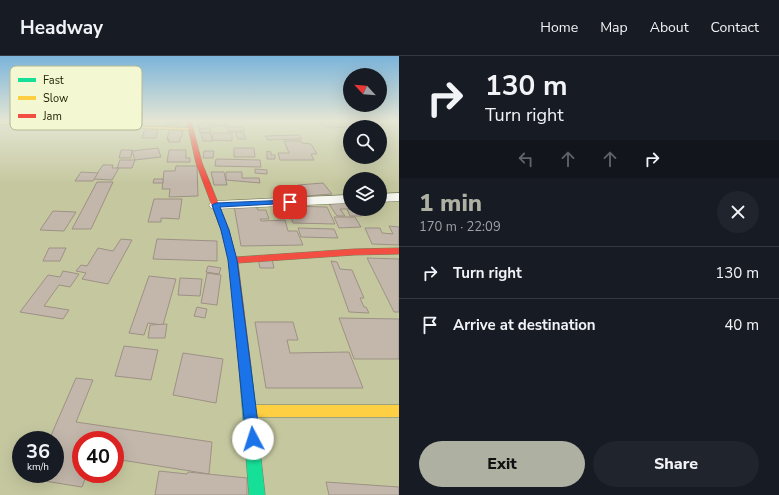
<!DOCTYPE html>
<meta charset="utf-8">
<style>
body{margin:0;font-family:"Nunito Sans",sans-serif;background:#20242c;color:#f1f3f6;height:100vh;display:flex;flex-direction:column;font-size:15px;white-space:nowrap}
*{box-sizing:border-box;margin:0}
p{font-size:13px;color:#9ea1a6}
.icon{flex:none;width:22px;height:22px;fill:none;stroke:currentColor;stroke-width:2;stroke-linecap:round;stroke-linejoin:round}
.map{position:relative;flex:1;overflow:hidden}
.sheet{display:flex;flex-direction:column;background:#171b24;width:380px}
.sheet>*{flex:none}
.banner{background:#171b24;color:#f1f3f6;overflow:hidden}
.needle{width:26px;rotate:296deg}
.controls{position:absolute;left:343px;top:12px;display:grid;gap:8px}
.controls a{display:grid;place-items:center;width:44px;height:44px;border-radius:50%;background:#171b24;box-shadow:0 4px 16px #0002;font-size:20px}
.speed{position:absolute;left:12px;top:375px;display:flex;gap:8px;font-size:20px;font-weight:700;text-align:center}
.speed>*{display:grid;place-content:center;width:52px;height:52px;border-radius:50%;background:#171b24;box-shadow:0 4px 16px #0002;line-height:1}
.speed small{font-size:10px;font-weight:400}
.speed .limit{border:6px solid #d22;background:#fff;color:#111}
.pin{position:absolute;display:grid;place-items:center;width:34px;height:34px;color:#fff;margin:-17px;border-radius:8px;box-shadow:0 2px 6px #0006}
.me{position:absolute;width:44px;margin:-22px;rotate:355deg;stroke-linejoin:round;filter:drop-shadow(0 0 3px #0008)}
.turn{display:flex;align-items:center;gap:14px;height:84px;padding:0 20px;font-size:18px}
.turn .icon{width:52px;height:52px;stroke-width:2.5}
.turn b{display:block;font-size:28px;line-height:34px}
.lanes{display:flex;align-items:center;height:38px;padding:0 20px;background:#0003;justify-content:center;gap:20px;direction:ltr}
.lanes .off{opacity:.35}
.round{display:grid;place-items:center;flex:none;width:42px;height:42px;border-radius:21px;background:#20242c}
.head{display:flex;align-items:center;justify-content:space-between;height:68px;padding:0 20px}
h1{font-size:24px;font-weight:800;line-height:30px;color:#aeb0a2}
.action{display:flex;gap:8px;margin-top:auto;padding:8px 20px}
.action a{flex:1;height:46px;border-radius:24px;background:#aeb0a2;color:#111;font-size:16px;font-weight:800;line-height:46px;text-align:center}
.action a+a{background:#20242c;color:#f1f3f6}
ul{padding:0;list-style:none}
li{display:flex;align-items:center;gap:12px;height:52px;padding:0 20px;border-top:1px solid #363941}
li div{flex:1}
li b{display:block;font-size:15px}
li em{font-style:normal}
header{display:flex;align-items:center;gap:24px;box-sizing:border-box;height:56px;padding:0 20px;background:#171b24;border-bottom:1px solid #363941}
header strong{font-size:19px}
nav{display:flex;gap:22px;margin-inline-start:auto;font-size:14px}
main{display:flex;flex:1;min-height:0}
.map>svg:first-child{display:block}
.building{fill:#c3b7ab;stroke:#9d9185}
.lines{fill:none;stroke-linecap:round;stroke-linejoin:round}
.street-casing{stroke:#7a7c59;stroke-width:1}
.fast-casing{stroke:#7a7c59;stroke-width:1}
.slow-casing{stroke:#7a7c59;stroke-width:1}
.jam-casing{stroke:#7a7c59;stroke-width:1}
.street{fill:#f6f7f1;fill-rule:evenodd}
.fast{fill:#16e098;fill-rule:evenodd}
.slow{fill:#ffcf43;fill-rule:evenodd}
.jam{fill:#f24e42;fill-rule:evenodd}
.route{fill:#1a73e8;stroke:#114b97}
.key{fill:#f3f7d2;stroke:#b5b895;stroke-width:1}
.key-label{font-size:11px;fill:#242506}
</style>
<header>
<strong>Headway</strong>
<nav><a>Home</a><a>Map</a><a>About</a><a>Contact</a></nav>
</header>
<main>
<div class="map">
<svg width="399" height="439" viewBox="0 0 399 439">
<rect width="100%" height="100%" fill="#c5c89f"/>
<g class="building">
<polygon points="203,65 226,66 228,70 209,70 209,72 199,73 198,67 204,67"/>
<polygon points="319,65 348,65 355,71 326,72"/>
<polygon points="358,65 379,65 384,70 357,70 353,66"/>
<polygon points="166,66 181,66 179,70 164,70"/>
<polygon points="226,71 243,71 245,75 228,76"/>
<polygon points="145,72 158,74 156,82 142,82"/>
<polygon points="210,72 211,77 200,77 199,73"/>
<polygon points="169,74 183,74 182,81 180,81 180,86 168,86 169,83 167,84"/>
<polygon points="235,76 243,76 246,83 238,83"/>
<polygon points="201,77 210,77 213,85 203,85"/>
<polygon points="213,77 232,77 232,85 212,84"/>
<polygon points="299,79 302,83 268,84 265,80"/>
<polygon points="284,85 301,85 302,87 311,88 317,98 311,98 314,104 280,104 278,97 289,97"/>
<polygon points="158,92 161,101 135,104 132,95"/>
<polygon points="234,92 254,92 255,101 234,101"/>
<polygon points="121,94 132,94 131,102 119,102"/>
<polygon points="169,94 186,94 186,102 190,102 190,106 167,106"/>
<polygon points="204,95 214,95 213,102 203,102"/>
<polygon points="267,95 271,96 271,99 275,99 275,103 267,103"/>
<polygon points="216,103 260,104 261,111 215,110"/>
<polygon points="120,104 135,104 132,112 117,112"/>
<polygon points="103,109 113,109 112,112 119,112 112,124 93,123"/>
<polygon points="176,110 197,110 198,140 169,141 170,133 162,133 164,115 175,115"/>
<polygon points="255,113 267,114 267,118 255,117"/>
<polygon points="81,116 98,117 93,125 75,125"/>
<polygon points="211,116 224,116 227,129 214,129"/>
<polygon points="226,116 242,116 242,122 259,122 260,127 226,124"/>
<polygon points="154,123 163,123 163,127 153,127"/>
<polygon points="97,126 113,126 91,173 72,173"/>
<polygon points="323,127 332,138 306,140 298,129"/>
<polygon points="154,143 182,143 179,163 161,162 161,166 148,166"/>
<polygon points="346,147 349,153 340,153 345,160 337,160 329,148"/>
<polygon points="234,150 256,150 258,154 266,154 269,163 260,163 261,165 285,164 288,175 297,175 303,189 241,190"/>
<polygon points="287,150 327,151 335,168 293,167"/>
<polygon points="347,153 358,153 362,160 350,160"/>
<polygon points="53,155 76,156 64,175 40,174"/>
<polygon points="334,161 355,161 361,171 339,172"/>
<polygon points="389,170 399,171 399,189 372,188 365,172 380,172 382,177 393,178"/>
<polygon points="298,172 334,173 338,182 301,181"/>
<polygon points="121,183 132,184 108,228 82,223 86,217 76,215 81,209 87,210 98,192 113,195"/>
<polygon points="157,183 217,185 217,205 153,203"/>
<polygon points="49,192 66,192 60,205 43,205"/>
<polygon points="367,202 399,203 399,256 394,256"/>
<polygon points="258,203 272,203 274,212 260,212"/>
<polygon points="331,205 337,206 340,213 352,214 364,242 360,242 364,251 366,251 369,257 349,256"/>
<polygon points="208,210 221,212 219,218 206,216"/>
<polygon points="63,215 79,218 70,231 59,229 44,250 69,254 63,263 20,256 48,219 60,221"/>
<polygon points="207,217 221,219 217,249 201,247"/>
<polygon points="149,220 176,223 163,269 148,267 144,279 129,277"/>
<polygon points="180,222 202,223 200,240 178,239"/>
<polygon points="197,251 207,253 205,262 194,260"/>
<polygon points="339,262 399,263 399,303 354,303"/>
<polygon points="255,266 293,266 298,284 287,284 290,297 349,296 363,332 266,332"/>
<polygon points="167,268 165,282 148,282 150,269"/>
<polygon points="124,290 158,294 151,324 115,320"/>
<polygon points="183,297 223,303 216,347 173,339"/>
<polygon points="76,322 93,324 76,366 212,386 209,418 115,403 115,384 81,384 81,418 87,418 82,431 32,423 34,418 55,418 55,384 49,384"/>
<polygon points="159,415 187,418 188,416 247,422 247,439 155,439"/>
<polygon points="326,426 399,431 399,439 329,439"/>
</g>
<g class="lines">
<g class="street-casing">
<g id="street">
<polygon points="399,137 399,145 380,146 380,138"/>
<polygon points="350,139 350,147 216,153 211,152 209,149 211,146 216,145"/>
</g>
</g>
<g class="fast-casing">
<polygon id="fast" points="245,306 249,307 251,311 265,439 249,439 239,311 241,307"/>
</g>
<g class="slow-casing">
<g id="slow">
<polygon points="0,66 192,72 194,73 192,74 0,68"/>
<polygon points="250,349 399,349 399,361 250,361 245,360 244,355 245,350"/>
</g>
</g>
<g class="jam-casing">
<polygon id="jam" points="187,65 191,65 202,107 229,174 236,201 354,193 399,192 399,198 354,199 238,207 251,311 249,315 245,316 241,315 239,311 229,204 221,174 196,107"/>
</g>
<use href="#street" class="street"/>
<use href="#fast" class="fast"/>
<use href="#slow" class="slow"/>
<use href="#jam" class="jam"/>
</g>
<linearGradient id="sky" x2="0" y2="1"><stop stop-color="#7bb4da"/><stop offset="0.51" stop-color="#e5e6d4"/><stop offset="1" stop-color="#e5e6d4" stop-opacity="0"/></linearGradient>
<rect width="399" height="127" fill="url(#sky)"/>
<polygon class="route" points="290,144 293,145 293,147 220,151 229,174 237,204 260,383 258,388 253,390 248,388 246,383 228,204 221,174 212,149 216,147"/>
<rect x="10" y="10" width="132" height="64" rx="6" class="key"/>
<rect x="18" y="22" width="18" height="4" fill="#16e098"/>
<rect x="18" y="40" width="18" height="4" fill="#ffcf43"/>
<rect x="18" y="58" width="18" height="4" fill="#f24e42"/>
<g class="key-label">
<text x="43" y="28">Fast</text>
<text x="43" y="46">Slow</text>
<text x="43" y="64">Jam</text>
</g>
</svg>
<div class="controls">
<a><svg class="needle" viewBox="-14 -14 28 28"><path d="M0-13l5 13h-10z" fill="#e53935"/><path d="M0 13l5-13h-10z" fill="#9ea1a6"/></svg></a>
<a><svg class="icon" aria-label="search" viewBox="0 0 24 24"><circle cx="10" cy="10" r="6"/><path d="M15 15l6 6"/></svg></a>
<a><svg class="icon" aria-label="layers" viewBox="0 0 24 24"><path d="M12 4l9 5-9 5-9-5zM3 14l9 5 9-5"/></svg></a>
</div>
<div class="speed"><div>36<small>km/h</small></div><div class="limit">40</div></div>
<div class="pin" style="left:290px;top:146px;background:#d93025"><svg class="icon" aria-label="arrive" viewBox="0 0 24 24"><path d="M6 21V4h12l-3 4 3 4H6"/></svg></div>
<svg class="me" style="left:253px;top:383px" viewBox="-20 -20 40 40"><circle r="19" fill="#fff"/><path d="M0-13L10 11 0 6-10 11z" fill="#1a73e8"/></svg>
</div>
<section class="sheet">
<div class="banner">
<div class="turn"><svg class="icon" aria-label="right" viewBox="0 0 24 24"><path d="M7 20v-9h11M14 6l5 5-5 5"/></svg><div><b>130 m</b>Turn right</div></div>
<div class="lanes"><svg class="icon off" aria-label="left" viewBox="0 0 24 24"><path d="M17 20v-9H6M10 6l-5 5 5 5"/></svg><svg class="icon off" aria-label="ahead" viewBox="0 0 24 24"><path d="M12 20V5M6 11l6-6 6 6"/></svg><svg class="icon off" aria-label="ahead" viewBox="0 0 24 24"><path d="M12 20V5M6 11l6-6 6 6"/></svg><svg class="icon" aria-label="right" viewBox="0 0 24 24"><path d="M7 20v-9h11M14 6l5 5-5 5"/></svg></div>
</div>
<div class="head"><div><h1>1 min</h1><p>170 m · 22:09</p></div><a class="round"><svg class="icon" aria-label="close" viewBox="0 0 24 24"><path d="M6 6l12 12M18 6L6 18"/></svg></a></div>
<ul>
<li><svg class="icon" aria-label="right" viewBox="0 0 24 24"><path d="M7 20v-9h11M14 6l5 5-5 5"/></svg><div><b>Turn right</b></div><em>130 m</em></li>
<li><svg class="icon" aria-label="arrive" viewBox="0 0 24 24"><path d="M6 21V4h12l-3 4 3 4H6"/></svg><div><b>Arrive at destination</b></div><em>40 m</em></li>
</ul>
<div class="action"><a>Exit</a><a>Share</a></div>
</section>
</main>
